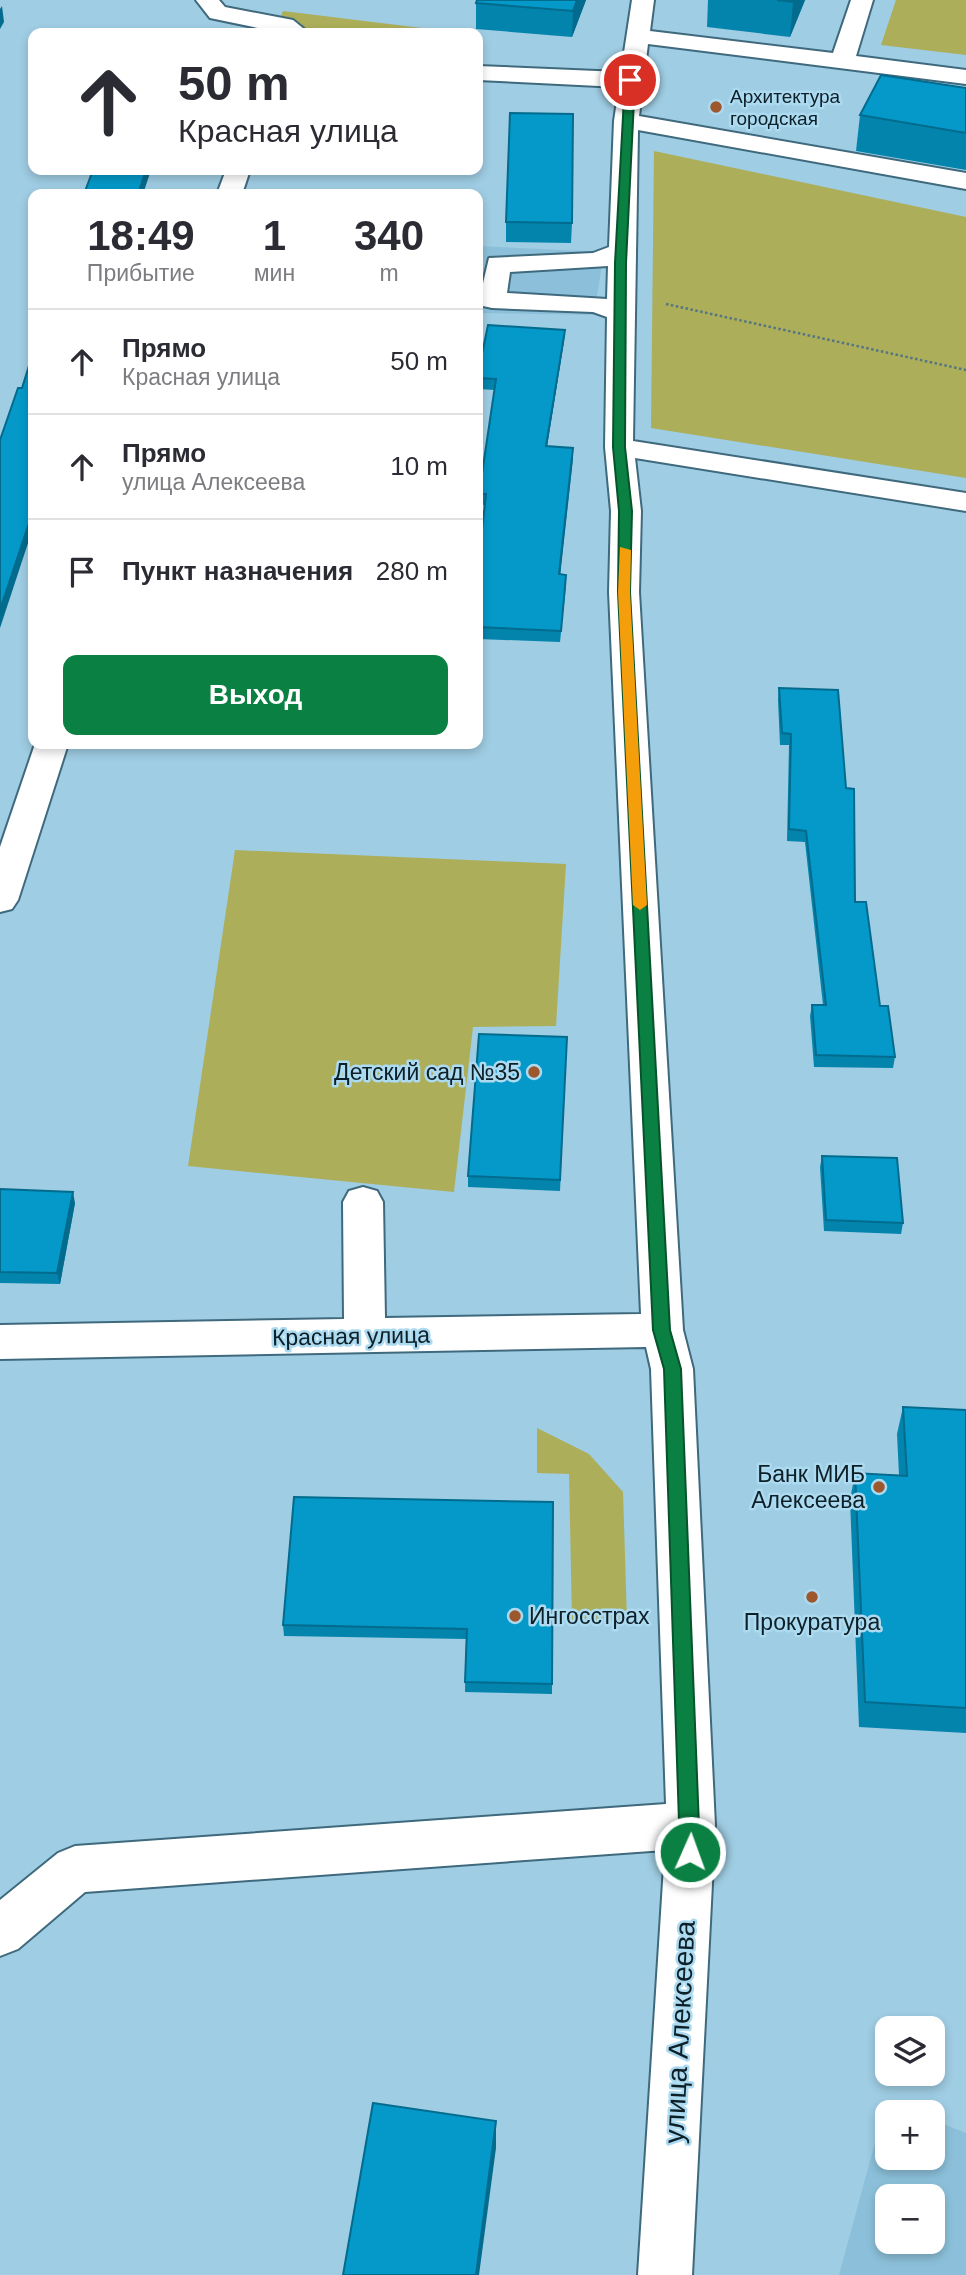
<!DOCTYPE html>
<html lang="ru">
<meta charset="utf-8">
<style>
body{margin:0;font-family:Helvetica,sans-serif;background:#f2f2f3;color:#2b2b33;height:100vh;display:flex;flex-direction:column;font-size:26px;white-space:nowrap}
*{box-sizing:border-box;margin:0}
p{font-size:23px;color:#7c7c81}
.icon{flex:none;width:38px;height:38px;fill:none;stroke:currentColor;stroke-width:2;stroke-linecap:round;stroke-linejoin:round}
.map{position:relative;flex:1;overflow:hidden}
.drawer{position:absolute;left:28px;top:189px;width:455px;height:560px;display:flex;flex-direction:column;background:#fff;border-radius:14px;box-shadow:0 4px 10px #0003}
.drawer>*{flex:none}
.hud{position:absolute;left:28px;top:28px;width:455px;height:147px;border-radius:14px;box-shadow:0 4px 10px #0003;background:#fff;color:#2b2b33;overflow:hidden}
.controls{position:absolute;left:875px;top:2016px;display:grid;gap:14px}
.controls a{display:grid;place-items:center;width:70px;height:70px;border-radius:14px;background:#fff;box-shadow:0 4px 10px #0003;font-size:35px}
.pin{position:absolute;display:grid;place-items:center;width:60px;height:60px;color:#fff;margin:-30px;border:4px solid #fff;border-radius:50%;box-shadow:0 2px 7px #0007}
.me{position:absolute;width:77px;margin:-38px;rotate:2deg;stroke-linejoin:round;filter:drop-shadow(0 0 5px #0008)}
.turn{display:flex;align-items:center;gap:24px;height:147px;padding:0 35px;font-size:32px}
.turn .icon{width:91px;height:91px;stroke-width:2.5}
.turn b{display:block;font-size:49px;line-height:60px}
.eta{display:flex;justify-content:space-evenly;align-items:center;height:119px;text-align:center}
.eta b{font-size:42px;font-weight:600;line-height:49px}
.primary-button{display:flex;gap:14px;margin-top:auto;padding:14px 35px}
.primary-button a{flex:1;height:80px;border-radius:14px;background:#0b8043;color:#fff;font-size:28px;font-weight:600;line-height:80px;text-align:center}
ul{padding:0;list-style:none}
li{display:flex;align-items:center;gap:21px;height:105px;padding:0 35px;border-top:2px solid #e1e1e2}
li div{flex:1}
li b{display:block;font-size:26px}
li em{font-style:normal}
.map>svg:first-child{display:block}
.built{fill:#8cc0da;fill-rule:evenodd}
.green{fill:#adae59}
.lines{fill:none;stroke-linecap:round;stroke-linejoin:round}
.minor-casing{stroke:#3f697d;stroke-width:4}
.path{stroke:#557583;stroke-width:2.5;stroke-dasharray:2.5 2.5;stroke-linecap:butt}
.minor{fill:#fff;fill-rule:evenodd}
.wall{fill:#0384ad}
.shaded-wall{fill:#036b8d}
.building{fill:#0499c9;stroke:#036b8d;stroke-width:2}
.route{fill:#0b8043;stroke:#07532c;stroke-width:2}
.slow{fill:#f59e0b}
.poi-dot{fill:#9d572d;stroke:#acdaf0;stroke-width:2.5}
.labels{text-anchor:middle;stroke-width:5;stroke-linejoin:round;paint-order:stroke}
.far-poi-label{font-size:19px;fill:#0d1f27;stroke:#acdaf0;text-anchor:start}
.poi-label{font-size:23px;fill:#0d1f27;stroke:#acdaf0;text-anchor:end}
.street-label{font-size:23px;fill:#0d1f27;stroke:#acdaf0}
.near-street-label{font-size:28px;fill:#0d1f27;stroke:#acdaf0}
</style>
<div class="map">
<svg width="966" height="2275" viewBox="0 0 966 2275">
<rect width="100%" height="100%" fill="#9fcde3"/>
<g class="built">
<polygon points="478,246 604,252 594,315 478,313"/>
<path d="M886 2102 913 2112H887V2158H933V2120L966 2133V2275H839ZM887 2196H933V2242H887Z"/>
</g>
<g class="green">
<polygon points="896,0 966,0 966,55 881,45"/>
<polygon points="283,11 430,29 430,33 310,33 281,16"/>
<polygon points="654,151 966,217 966,478 651,428"/>
<polygon points="235,850 566,864 556,1026 473,1027 454,1192 188,1166"/>
<polygon points="537,1428 589,1454 623,1492 627,1621 572,1620 569,1474 537,1473"/>
</g>
<g class="lines">
<g class="minor-casing">
<g id="minor">
<polygon points="196,0 219,0 225,7 293,20 309,33 282,33 210,18"/>
<path d="M632 0H654L650 31 833 53 851 0H873L856 56 966 70V84L648 44 639 116 966 173V189L638 130 633 441 966 493V511L635 458 641 511 639 592 683 1330 693 1369 715 1825 692 2275H638L665 1850 85 1892 18 1949 0 1956V1900L58 1853 75 1846 666 1804 651 1369 646 1347 0 1359V1325L344 1319 343 1202 349 1191 363 1187 377 1191 383 1202 385 1318 641 1314 609 592 611 511 605 447 607 317 593 312 492 308 483 306 479 300 489 258 593 253 609 247 614 121 619 87 478 80V66L621 72ZM608 266 607 299 507 293 510 272Z"/>
<polygon points="226,170 250,170 242,194 217,194"/>
<polygon points="35,744 68,744 18,900 12,909 0,912 0,847"/>
</g>
</g>
<polyline class="path" points="666,304 966,370"/>
<use href="#minor" class="minor"/>
</g>
<g class="wall">
<polygon points="586,0 572,37 476,29 476,3"/>
<polygon points="708,0 805,0 790,37 707,27"/>
<polygon points="966,88 966,170 856,151 860,115"/>
<polygon points="506,222 572,223 571,243 506,242"/>
<polygon points="565,330 564,341 547,447 573,448 560,574 566,586 560,642 478,639 478,566 485,505 479,505 479,494 495,390 478,389 478,373"/>
<polygon points="779,688 855,902 880,1006 895,1057 893,1068 814,1067 810,1016 812,1005 823,1005 805,842 787,841 789,745 780,745 778,700"/>
<polygon points="567,1037 560,1191 468,1187 468,1176"/>
<polygon points="822,1156 903,1223 901,1234 824,1231 820,1167"/>
<polygon points="0,1189 75,1203 60,1284 0,1283"/>
<polygon points="903,1407 966,1410 966,1733 859,1727 850,1500 855,1473 899,1475 897,1434"/>
<polygon points="553,1502 552,1694 465,1692 466,1639 284,1636 283,1625"/>
</g>
<g class="shaded-wall">
<polygon points="577,0 586,0 572,37 573,11"/>
<polygon points="794,0 805,0 790,37 793,2"/>
<polygon points="2,6 4,22 0,29 0,9"/>
<polygon points="146,170 151,170 143,194 138,194"/>
<polygon points="565,330 564,341 545,458 546,446"/>
<polygon points="573,448 573,459 559,586 559,574"/>
<polygon points="33,511 33,528 0,628 0,610"/>
<polygon points="73,1192 75,1203 60,1284 57,1273"/>
<polygon points="496,2121 496,2148 479,2275 476,2275"/>
</g>
<g class="building">
<polygon points="477,0 577,0 573,11 476,3"/>
<polygon points="777,0 794,0 793,2"/>
<polygon points="881,75 966,88 966,133 860,115"/>
<polygon points="510,113 573,114 572,223 506,222"/>
<polygon points="93,170 146,170 138,194 84,194"/>
<polygon points="488,325 565,330 546,446 573,448 559,574 566,575 561,631 478,627 478,566 486,494 479,494 496,379 478,378 478,373"/>
<polygon points="33,353 33,511 0,610 0,440 18,388 22,388"/>
<polygon points="779,688 838,690 846,788 854,789 855,902 866,902 880,1006 888,1006 895,1057 816,1055 812,1005 826,1005 806,831 789,829 791,734 782,733"/>
<polygon points="479,1034 567,1037 560,1180 468,1176"/>
<polygon points="822,1156 897,1158 903,1223 826,1220"/>
<polygon points="0,1189 73,1192 57,1273 0,1272"/>
<polygon points="903,1407 966,1410 966,1708 865,1702 855,1473 907,1476"/>
<polygon points="294,1497 553,1502 552,1684 465,1682 467,1629 283,1625"/>
<polygon points="373,2103 496,2121 476,2275 343,2275"/>
</g>
<polygon class="route" points="630,77 635,80 626,263 625,447 632,511 630,592 670,1330 681,1369 700,1852 697,1858 690,1861 683,1858 680,1852 664,1369 653,1330 618,592 619,511 613,447 615,263 625,80"/>
<polygon class="slow" points="620,547 631,550 630,592 647,905 640,910 633,905 618,592"/>
<g class="poi-dot">
<circle cx="716" cy="107" r="7"/>
<circle cx="534" cy="1072" r="7"/>
<circle cx="879" cy="1487" r="7"/>
<circle cx="812" cy="1597" r="7"/>
<circle cx="515" cy="1616" r="7"/>
</g>
<g class="labels">
<g class="far-poi-label">
<text x="730" y="103">Архитектура<tspan x="730" dy="22">городская</tspan></text>
</g>
<g class="poi-label">
<text x="520" y="1080">Детский сад №35</text>
<text x="865" y="1482">Банк МИБ<tspan x="865" dy="26">Алексеева</tspan></text>
<text x="529" y="1624" text-anchor="start">Ингосстрах</text>
<text x="812" y="1630" text-anchor="middle">Прокуратура</text>
</g>
<g class="street-label">
<text transform="translate(351 1336) rotate(-1)" y="8">Красная улица</text>
</g>
<g class="near-street-label">
<text transform="translate(679 2032) rotate(-87)" y="10">улица Алексеева</text>
</g>
</g>
</svg>
<div class="controls">
<a><svg class="icon" aria-label="layers" viewBox="0 0 24 24"><path d="M12 4l9 5-9 5-9-5zM3 14l9 5 9-5"/></svg></a>
<a>+</a>
<a>−</a>
</div>
<div class="pin" style="left:630px;top:80px;background:#d93025"><svg class="icon" aria-label="arrive" viewBox="0 0 24 24"><path d="M6 21V4h12l-3 4 3 4H6"/></svg></div>
<svg class="me" style="left:690px;top:1852px" viewBox="-20 -20 40 40"><circle r="17" fill="#0b8043" stroke="#fff" stroke-width="3"/><path d="M0-11L8 9 0 5-8 9z" fill="#fff"/></svg>
<div class="hud">
<div class="turn"><svg class="icon" aria-label="ahead" viewBox="0 0 24 24"><path d="M12 20V5M6 11l6-6 6 6"/></svg><div><b>50 m</b>Красная улица</div></div>
</div>
<section class="drawer">
<div class="eta">
<div><b>18:49</b><p>Прибытие</p></div>
<div><b>1</b><p>мин</p></div>
<div><b>340</b><p>m</p></div>
</div>
<ul>
<li><svg class="icon" aria-label="ahead" viewBox="0 0 24 24"><path d="M12 20V5M6 11l6-6 6 6"/></svg><div><b>Прямо</b><p>Красная улица</p></div><em>50 m</em></li>
<li><svg class="icon" aria-label="ahead" viewBox="0 0 24 24"><path d="M12 20V5M6 11l6-6 6 6"/></svg><div><b>Прямо</b><p>улица Алексеева</p></div><em>10 m</em></li>
<li><svg class="icon" aria-label="arrive" viewBox="0 0 24 24"><path d="M6 21V4h12l-3 4 3 4H6"/></svg><div><b>Пункт назначения</b></div><em>280 m</em></li>
</ul>
<div class="primary-button"><a>Выход</a></div>
</section>
</div>
